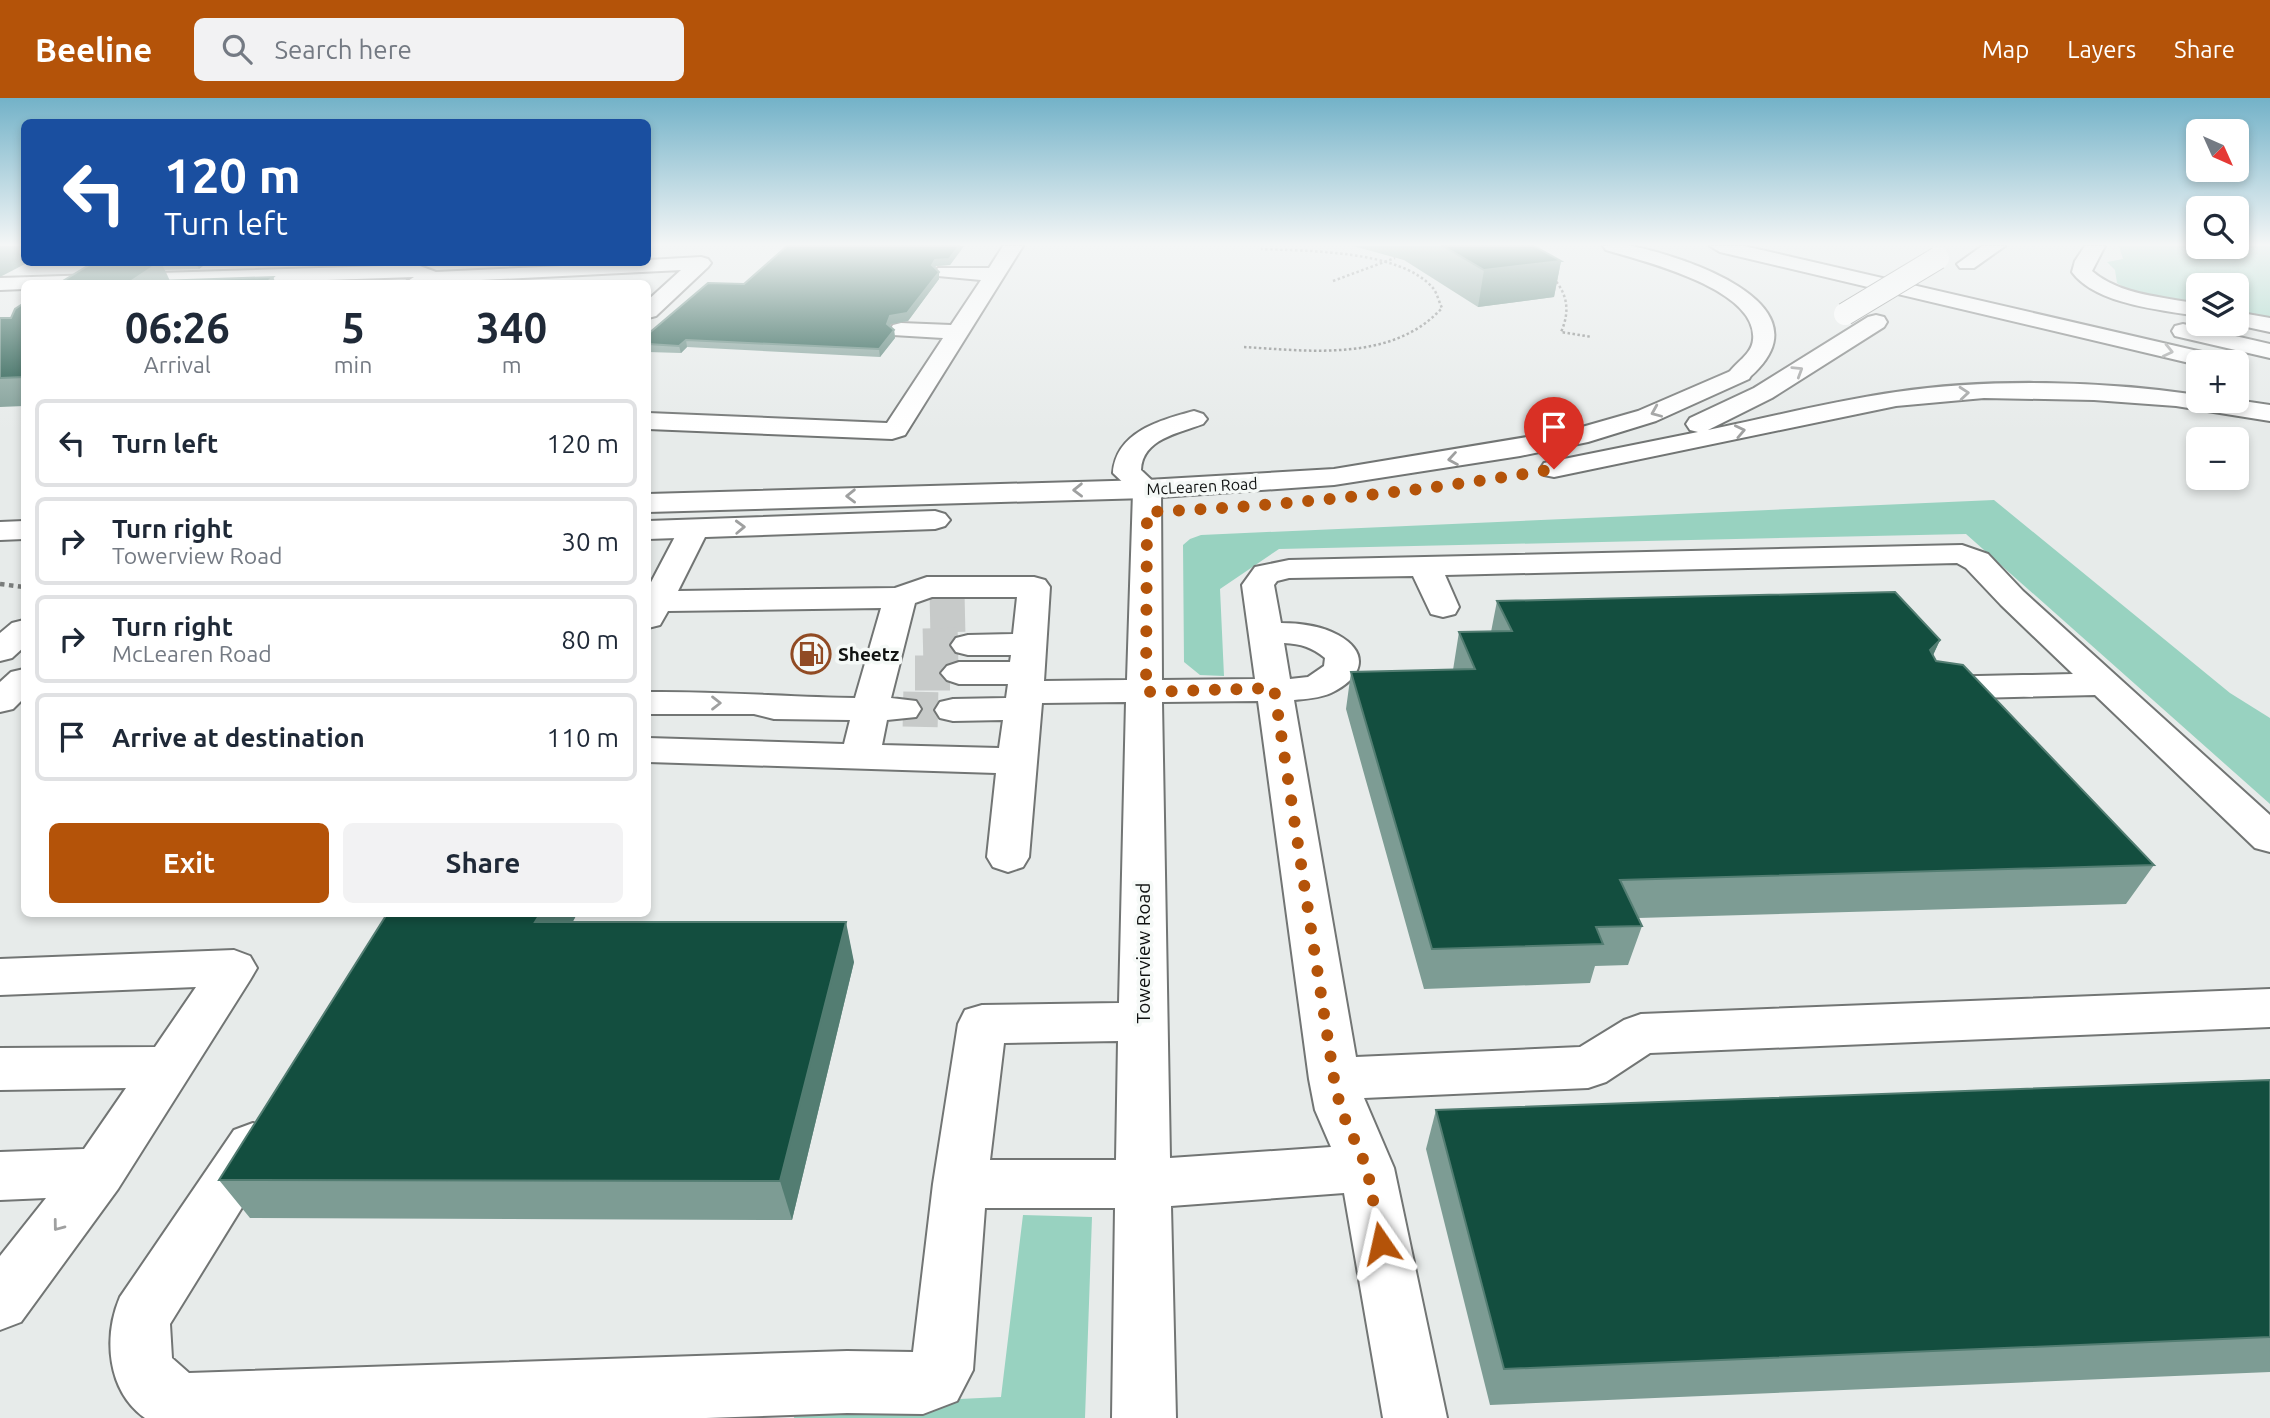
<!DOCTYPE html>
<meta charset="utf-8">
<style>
body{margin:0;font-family:Ubuntu,sans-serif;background:#f2f2f3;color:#1f2937;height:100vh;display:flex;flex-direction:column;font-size:26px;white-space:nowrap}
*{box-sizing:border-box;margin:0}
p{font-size:23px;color:#747a83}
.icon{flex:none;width:38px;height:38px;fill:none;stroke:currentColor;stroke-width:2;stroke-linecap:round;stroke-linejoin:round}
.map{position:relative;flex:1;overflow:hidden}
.drawer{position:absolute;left:21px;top:182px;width:630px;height:637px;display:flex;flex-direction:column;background:#fff;border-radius:10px;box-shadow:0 4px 10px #0003}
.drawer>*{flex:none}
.top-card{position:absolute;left:21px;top:21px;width:630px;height:147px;border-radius:10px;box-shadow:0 4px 10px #0003;background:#1a4fa0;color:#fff;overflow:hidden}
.needle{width:46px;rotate:135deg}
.buttons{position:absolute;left:2186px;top:21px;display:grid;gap:14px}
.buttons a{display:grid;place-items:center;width:63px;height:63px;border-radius:10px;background:#fff;box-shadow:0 4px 10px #0003;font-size:35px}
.pin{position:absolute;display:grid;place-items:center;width:60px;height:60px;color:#fff;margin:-72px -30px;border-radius:50% 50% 50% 0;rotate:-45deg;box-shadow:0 0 7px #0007}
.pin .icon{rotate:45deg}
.me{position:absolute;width:77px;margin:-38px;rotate:349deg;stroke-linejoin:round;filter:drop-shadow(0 0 5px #0008)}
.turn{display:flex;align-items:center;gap:24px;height:147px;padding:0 28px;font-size:32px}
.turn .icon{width:91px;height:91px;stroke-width:2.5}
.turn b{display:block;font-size:49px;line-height:60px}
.eta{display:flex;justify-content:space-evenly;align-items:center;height:119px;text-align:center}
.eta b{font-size:42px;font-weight:700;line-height:49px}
.button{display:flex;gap:14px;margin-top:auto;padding:14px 28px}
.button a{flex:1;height:80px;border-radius:10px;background:#b45309;color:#fff;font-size:28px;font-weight:700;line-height:80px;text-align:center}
.button a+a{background:#f2f2f3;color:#1f2937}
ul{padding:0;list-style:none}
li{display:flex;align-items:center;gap:21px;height:88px;margin:0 14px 10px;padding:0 14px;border:4px solid #e0e1e3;border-radius:10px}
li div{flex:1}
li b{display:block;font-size:26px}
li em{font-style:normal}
header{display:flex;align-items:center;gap:42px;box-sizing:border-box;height:98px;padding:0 35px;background:#b45309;color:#fff}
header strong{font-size:33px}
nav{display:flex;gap:38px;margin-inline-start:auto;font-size:24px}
.search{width:490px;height:63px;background:#f2f2f3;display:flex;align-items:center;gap:18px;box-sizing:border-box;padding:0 24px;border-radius:10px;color:#747a83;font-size:26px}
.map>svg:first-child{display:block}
.green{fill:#98d2c0}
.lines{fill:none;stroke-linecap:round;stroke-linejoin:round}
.minor-tunnel{stroke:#c7cac9;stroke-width:35;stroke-dasharray:35 18;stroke-linecap:butt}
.minor-casing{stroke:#727574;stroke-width:4}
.major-casing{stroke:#727574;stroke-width:4}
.highway-casing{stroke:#727574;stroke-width:4}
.path-far1{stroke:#797c7b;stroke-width:2.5;stroke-dasharray:2.5 2.5;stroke-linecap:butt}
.path{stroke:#797c7b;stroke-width:4.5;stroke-dasharray:4.5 4.5;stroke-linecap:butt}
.minor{fill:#fff;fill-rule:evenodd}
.major{fill:#fff;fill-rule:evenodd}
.highway{fill:#fff;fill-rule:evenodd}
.highway-bridge-casing{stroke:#727574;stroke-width:24;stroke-linecap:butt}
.highway-bridge{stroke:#fff;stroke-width:22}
.wall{fill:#7d9c94}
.shaded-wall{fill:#537d72}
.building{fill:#134e3f;stroke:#537d72;stroke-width:2}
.oneway{stroke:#9fa0a0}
.route{stroke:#b45309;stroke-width:12;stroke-dasharray:0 21.6}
.labels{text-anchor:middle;stroke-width:7;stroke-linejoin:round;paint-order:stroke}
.far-street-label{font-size:16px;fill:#101211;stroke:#f5f9f7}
.poi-label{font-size:19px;font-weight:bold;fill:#101211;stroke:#f5f9f7;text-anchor:start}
.street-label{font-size:19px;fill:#101211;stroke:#f5f9f7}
</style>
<header>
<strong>Beeline</strong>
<div class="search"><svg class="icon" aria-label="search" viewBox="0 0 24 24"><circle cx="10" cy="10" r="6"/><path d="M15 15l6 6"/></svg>Search here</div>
<nav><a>Map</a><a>Layers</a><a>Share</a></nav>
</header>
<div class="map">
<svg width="2270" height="1320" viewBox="0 0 2270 1320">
<rect width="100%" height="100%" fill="#e7ebea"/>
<g class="green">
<polygon points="2119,148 2270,148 2270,224 2237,217 2236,187 2198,187 2198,209 2131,194 2117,185 2115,172 2107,164 2123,161"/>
<polygon points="1994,402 2230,595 2270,620 2270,706 1966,436 1279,451 1220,491 1224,578 1200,577 1184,564 1183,447 1190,441 1201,437"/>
<polygon points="1023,1117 1092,1119 1085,1320 794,1320 795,1309 1001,1299"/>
</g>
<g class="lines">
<g class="minor-tunnel">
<polyline points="930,517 974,516"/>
<polyline points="923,548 968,547"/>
<polyline points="915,575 959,575"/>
<polyline points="903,611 953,612"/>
</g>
<g class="minor-casing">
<g id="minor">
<polygon points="1003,148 1023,148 905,337 892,341 648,331 648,315 887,325 943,240 893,237 890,232 893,227 901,225 951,227 981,182 938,178 935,174 938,170 989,170"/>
<path d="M2085 148H2105L2092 173C2119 197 2164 199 2198 206V218C2161 212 2095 206 2072 174L2075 163Z"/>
<polygon points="701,159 708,161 711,165 708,169 656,218 648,220 648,202 681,172 403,186 414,179 212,186 24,186 24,191 0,192 0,180 417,167 436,174 648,164 648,162"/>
<polygon points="2236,214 2270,220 2270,234 2233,226 2236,226"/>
<path d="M1194 313 1203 316 1207 321 1203 326C1179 335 1142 341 1141 372L1161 391 1162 582 1255 581 1242 487 1255 469 1289 462 1962 447 1988 456 2023 493 2270 717V754L2255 750 2095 597 1933 601 1920 598 1915 590 1920 582 1933 579 2073 576 2001 507 1966 470 1957 465 1445 477 1459 509 1455 516 1443 519 1431 516 1413 478 1289 480 1277 483 1274 487 1281 525C1299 525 1322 528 1338 537 1372 556 1361 581 1331 595 1320 600 1306 601 1294 602L1356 959 1580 949 1624 922 1641 916 2270 891V929L1650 955 1606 984 1588 990 1364 1000 1394 1070 1447 1320H1383L1344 1095 1171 1108 1176 1320H1112L1115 1110H985L973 1272 957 1303 923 1316 847 1315 706 1320H145C107 1293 103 1239 120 1199L234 1032 253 1025 272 1032 280 1048 170 1226 172 1260 189 1275 847 1253 913 1254 933 1086 958 926 965 912 982 907 1119 905 1126 604 1042 605 1029 759 1023 769 1008 774 993 769 987 759 996 675 648 664V640L844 646 850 622 774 621 754 616H648V594C717 593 785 599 855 600L881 510 668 513 660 527 648 530V490L679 431 683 425 694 422 705 425 709 431 678 493 895 490 927 479H1034L1045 482 1050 489 1044 583 1127 582 1133 394 1113 375C1116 334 1160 322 1194 313ZM932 499H1017L1013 536 968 537 956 540 951 547 956 554 968 557H1011L1010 564H959L947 568 941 575 947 582 959 586H1008L1006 600 953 601 940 604 935 612 940 620 953 623 1003 622 999 650 882 647 887 622 916 619 921 611 916 603 891 600 915 505ZM1284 545C1301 546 1312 549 1325 560L1324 568 1308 579 1290 581ZM1258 603 1309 981 1315 1012 1331 1049 1170 1060 1162 604ZM1118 943 1116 1062H990L1004 945Z"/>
<polygon points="24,522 24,549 12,560 0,563 0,535 12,525"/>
<polygon points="24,571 24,600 13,611 0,614 0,584 11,574"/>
<polygon points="234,852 250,858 257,870 250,882 118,1091 21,1224 0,1232 0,1158 46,1100 0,1102 0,1054 84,1051 126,990 0,992 0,950 155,949 196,889 0,897 0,861"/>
</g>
</g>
<g class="major-casing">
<g id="major">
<polygon points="1740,269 1749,271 1752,276 1749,281 1656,323 1588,344 1520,358 1334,387 1147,400 648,414 648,396 1147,382 1334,371 1575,331 1638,313"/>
<polygon points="935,413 945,416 950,422 945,428 935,431 648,441 648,423"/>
<polygon points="24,423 24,441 0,442 0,424"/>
</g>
</g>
<g class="highway-casing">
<g id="highway">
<path d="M1603 148C1614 148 1626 146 1636 149 1683 159 1820 203 1759 270 1750 280 1745 284 1731 281L1728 276C1735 265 1752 256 1753 242 1759 191 1643 163 1606 152Z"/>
<polygon points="1710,148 1744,148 2215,257 2223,259 2227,264 2198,264 2198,267 1720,154"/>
<polygon points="1982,148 2005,148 1974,170 1960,170 1957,166"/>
<path d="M1876 217 1884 219 1887 224 1884 229 1772 300 1708 332C1770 319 1833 303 1896 294 1989 280 2104 283 2198 297V303L2236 302 2270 307V323L2176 308 2094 302 1984 300 1896 308 1554 379 1544 377 1540 371 1544 365 1554 363 1698 334 1690 332 1686 326 1690 320 1754 290 1868 219Z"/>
<polygon points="2183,226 2270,246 2270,260 2175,238 2172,233 2175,228"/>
</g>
</g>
<g class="path-far1">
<path d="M1553 180C1568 196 1570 214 1561 234L1592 239"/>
<polyline points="1333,183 1395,160"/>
<path d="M1244 249C1311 253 1393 264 1442 210 1439 204 1437 195 1433 190 1400 152 1308 153 1261 151"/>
</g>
<polyline class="path" points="0,486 24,489"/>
<use href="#minor" class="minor"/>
<use href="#major" class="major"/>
<use href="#highway" class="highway"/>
<g class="highway-bridge-casing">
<polyline id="highway-bridge" points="1845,216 1938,160"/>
</g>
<use href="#highway-bridge" class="highway-bridge"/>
</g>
<g class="wall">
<polygon points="0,148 24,148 24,164 70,164 25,166"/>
<polygon points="787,148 964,148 950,167 936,168 935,170 939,181 908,223 891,226 890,228 894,232 895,240 880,259 687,249 681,255 648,254 648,236 744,186"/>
<polygon points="1353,148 1534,148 1561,163 1554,199 1478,209 1404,162"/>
<polygon points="94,164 208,164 199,171 165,172 170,183 273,179 276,186 58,186"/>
<polygon points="299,164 407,164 300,168"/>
<polygon points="24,205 24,308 0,309 0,220 11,220"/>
<polygon points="1497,503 1940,542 1933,557 1936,563 2154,767 2126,806 1638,820 1642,828 1628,867 1595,868 1590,885 1424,891 1346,611 1351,574 1453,572 1459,534 1491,534"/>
<polygon points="387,816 577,816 572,824 854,864 792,1122 250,1120 219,1082"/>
<polygon points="2270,982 2270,1274 1490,1307 1426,1051 1436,1012"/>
</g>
<g class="shaded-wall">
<polygon points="0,148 16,148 25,166 0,179"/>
<polygon points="959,148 964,148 950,167 936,168 932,174 932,167 935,162"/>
<polygon points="1561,163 1554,199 1478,209 1484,172"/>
<polygon points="161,164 171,186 130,184"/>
<polygon points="195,164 208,164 199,171"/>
<polygon points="939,174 939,181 908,223 891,226 888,233 887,226 890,218"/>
<polygon points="273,179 276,186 265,186"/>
<polygon points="894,232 895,240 880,259 879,251"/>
<polygon points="686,242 687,249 681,255 679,248"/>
<polygon points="1940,542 1923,579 1930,552"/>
<polygon points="540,816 577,816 552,863 535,824"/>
<polygon points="846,824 854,864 792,1122 780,1083"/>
</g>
<g class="building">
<polygon points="787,148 959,148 949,161 935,162 932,167 939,174 907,215 890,218 887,226 894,232 879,251 686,242 679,248 648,246 648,236 708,185 744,186"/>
<polygon points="1443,148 1534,148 1561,163 1484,172"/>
<polygon points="94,164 160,164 130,184 273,179 265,186 58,186"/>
<polygon points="24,205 24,279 0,280 0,220 11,220 15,211"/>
<polygon points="1895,494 1940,542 1930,552 1936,563 1963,567 2154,767 1620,782 1642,828 1596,829 1603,846 1432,851 1351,574 1475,571 1459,534 1512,533 1497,503"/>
<polygon points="387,816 540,816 535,824 846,824 780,1083 219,1082"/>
<polygon points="2270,982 2270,1239 1504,1271 1436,1012"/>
</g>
<defs><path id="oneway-chevron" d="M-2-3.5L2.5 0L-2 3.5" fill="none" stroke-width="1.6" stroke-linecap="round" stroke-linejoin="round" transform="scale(1.75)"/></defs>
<g class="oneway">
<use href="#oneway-chevron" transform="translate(2168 253) rotate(13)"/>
<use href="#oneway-chevron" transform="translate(1798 273) rotate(-32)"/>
<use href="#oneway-chevron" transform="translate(1964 295) rotate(-5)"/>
<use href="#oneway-chevron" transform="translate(1656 314) rotate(157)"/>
<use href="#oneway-chevron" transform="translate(1740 333) rotate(-12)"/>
<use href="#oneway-chevron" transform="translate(1453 361) rotate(171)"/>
<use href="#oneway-chevron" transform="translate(1078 392) rotate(179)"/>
<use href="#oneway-chevron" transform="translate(851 398) rotate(179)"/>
<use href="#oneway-chevron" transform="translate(740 429) rotate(-2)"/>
<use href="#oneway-chevron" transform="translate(716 605)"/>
<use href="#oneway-chevron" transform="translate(58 1128) rotate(127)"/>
</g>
<linearGradient id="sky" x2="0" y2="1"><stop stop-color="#73b2c8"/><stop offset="0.44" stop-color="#f4f6f6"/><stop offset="1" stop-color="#f4f6f6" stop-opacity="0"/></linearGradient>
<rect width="2270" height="333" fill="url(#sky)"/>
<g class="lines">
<path class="route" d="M1381 1145 1367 1070 1341 1012 1334 981 1274 590 1146 594 1147 414C1284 408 1418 394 1554 371"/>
</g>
<defs>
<g id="fuel-ring" transform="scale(2.0125)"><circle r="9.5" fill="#f5f9f7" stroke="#914b24" stroke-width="1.5"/><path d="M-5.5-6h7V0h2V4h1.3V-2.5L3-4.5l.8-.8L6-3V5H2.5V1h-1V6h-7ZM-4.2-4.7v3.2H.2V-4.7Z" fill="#914b24"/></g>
</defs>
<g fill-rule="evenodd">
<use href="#fuel-ring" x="811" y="556"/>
</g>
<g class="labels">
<g class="far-street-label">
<text transform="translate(1202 388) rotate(-3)" y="6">McLearen Road</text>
</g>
<g class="poi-label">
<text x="838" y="563">Sheetz</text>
</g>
<g class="street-label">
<text transform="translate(1143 855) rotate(-90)" y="7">Towerview Road</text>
</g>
</g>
</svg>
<div class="buttons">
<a><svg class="needle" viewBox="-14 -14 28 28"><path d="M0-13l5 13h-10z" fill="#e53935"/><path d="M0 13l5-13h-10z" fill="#747a83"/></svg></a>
<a><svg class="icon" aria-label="search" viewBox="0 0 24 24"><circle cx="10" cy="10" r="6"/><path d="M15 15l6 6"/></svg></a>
<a><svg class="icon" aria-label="layers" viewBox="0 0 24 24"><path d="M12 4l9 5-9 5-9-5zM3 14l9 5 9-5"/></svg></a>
<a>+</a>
<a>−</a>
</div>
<div class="pin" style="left:1554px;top:371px;background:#d93025"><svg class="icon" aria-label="arrive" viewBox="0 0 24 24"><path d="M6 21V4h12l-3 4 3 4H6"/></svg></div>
<svg class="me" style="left:1381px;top:1145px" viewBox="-20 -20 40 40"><path d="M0-17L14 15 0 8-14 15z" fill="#b45309" stroke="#fff" stroke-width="4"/></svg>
<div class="top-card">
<div class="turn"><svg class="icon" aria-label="left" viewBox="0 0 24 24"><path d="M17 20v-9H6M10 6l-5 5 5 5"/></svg><div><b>120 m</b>Turn left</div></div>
</div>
<section class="drawer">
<div class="eta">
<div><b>06:26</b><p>Arrival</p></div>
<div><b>5</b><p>min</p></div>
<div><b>340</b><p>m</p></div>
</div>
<ul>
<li><svg class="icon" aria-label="left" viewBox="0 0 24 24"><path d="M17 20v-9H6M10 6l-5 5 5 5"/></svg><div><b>Turn left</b></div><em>120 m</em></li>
<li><svg class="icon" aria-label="right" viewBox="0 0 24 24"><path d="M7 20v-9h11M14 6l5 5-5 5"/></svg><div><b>Turn right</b><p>Towerview Road</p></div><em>30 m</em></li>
<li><svg class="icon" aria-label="right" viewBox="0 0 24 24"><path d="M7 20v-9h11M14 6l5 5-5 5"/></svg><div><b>Turn right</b><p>McLearen Road</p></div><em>80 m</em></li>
<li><svg class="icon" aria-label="arrive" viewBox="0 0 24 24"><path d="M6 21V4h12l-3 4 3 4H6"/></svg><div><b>Arrive at destination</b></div><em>110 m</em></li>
</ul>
<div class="button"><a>Exit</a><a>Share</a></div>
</section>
</div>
